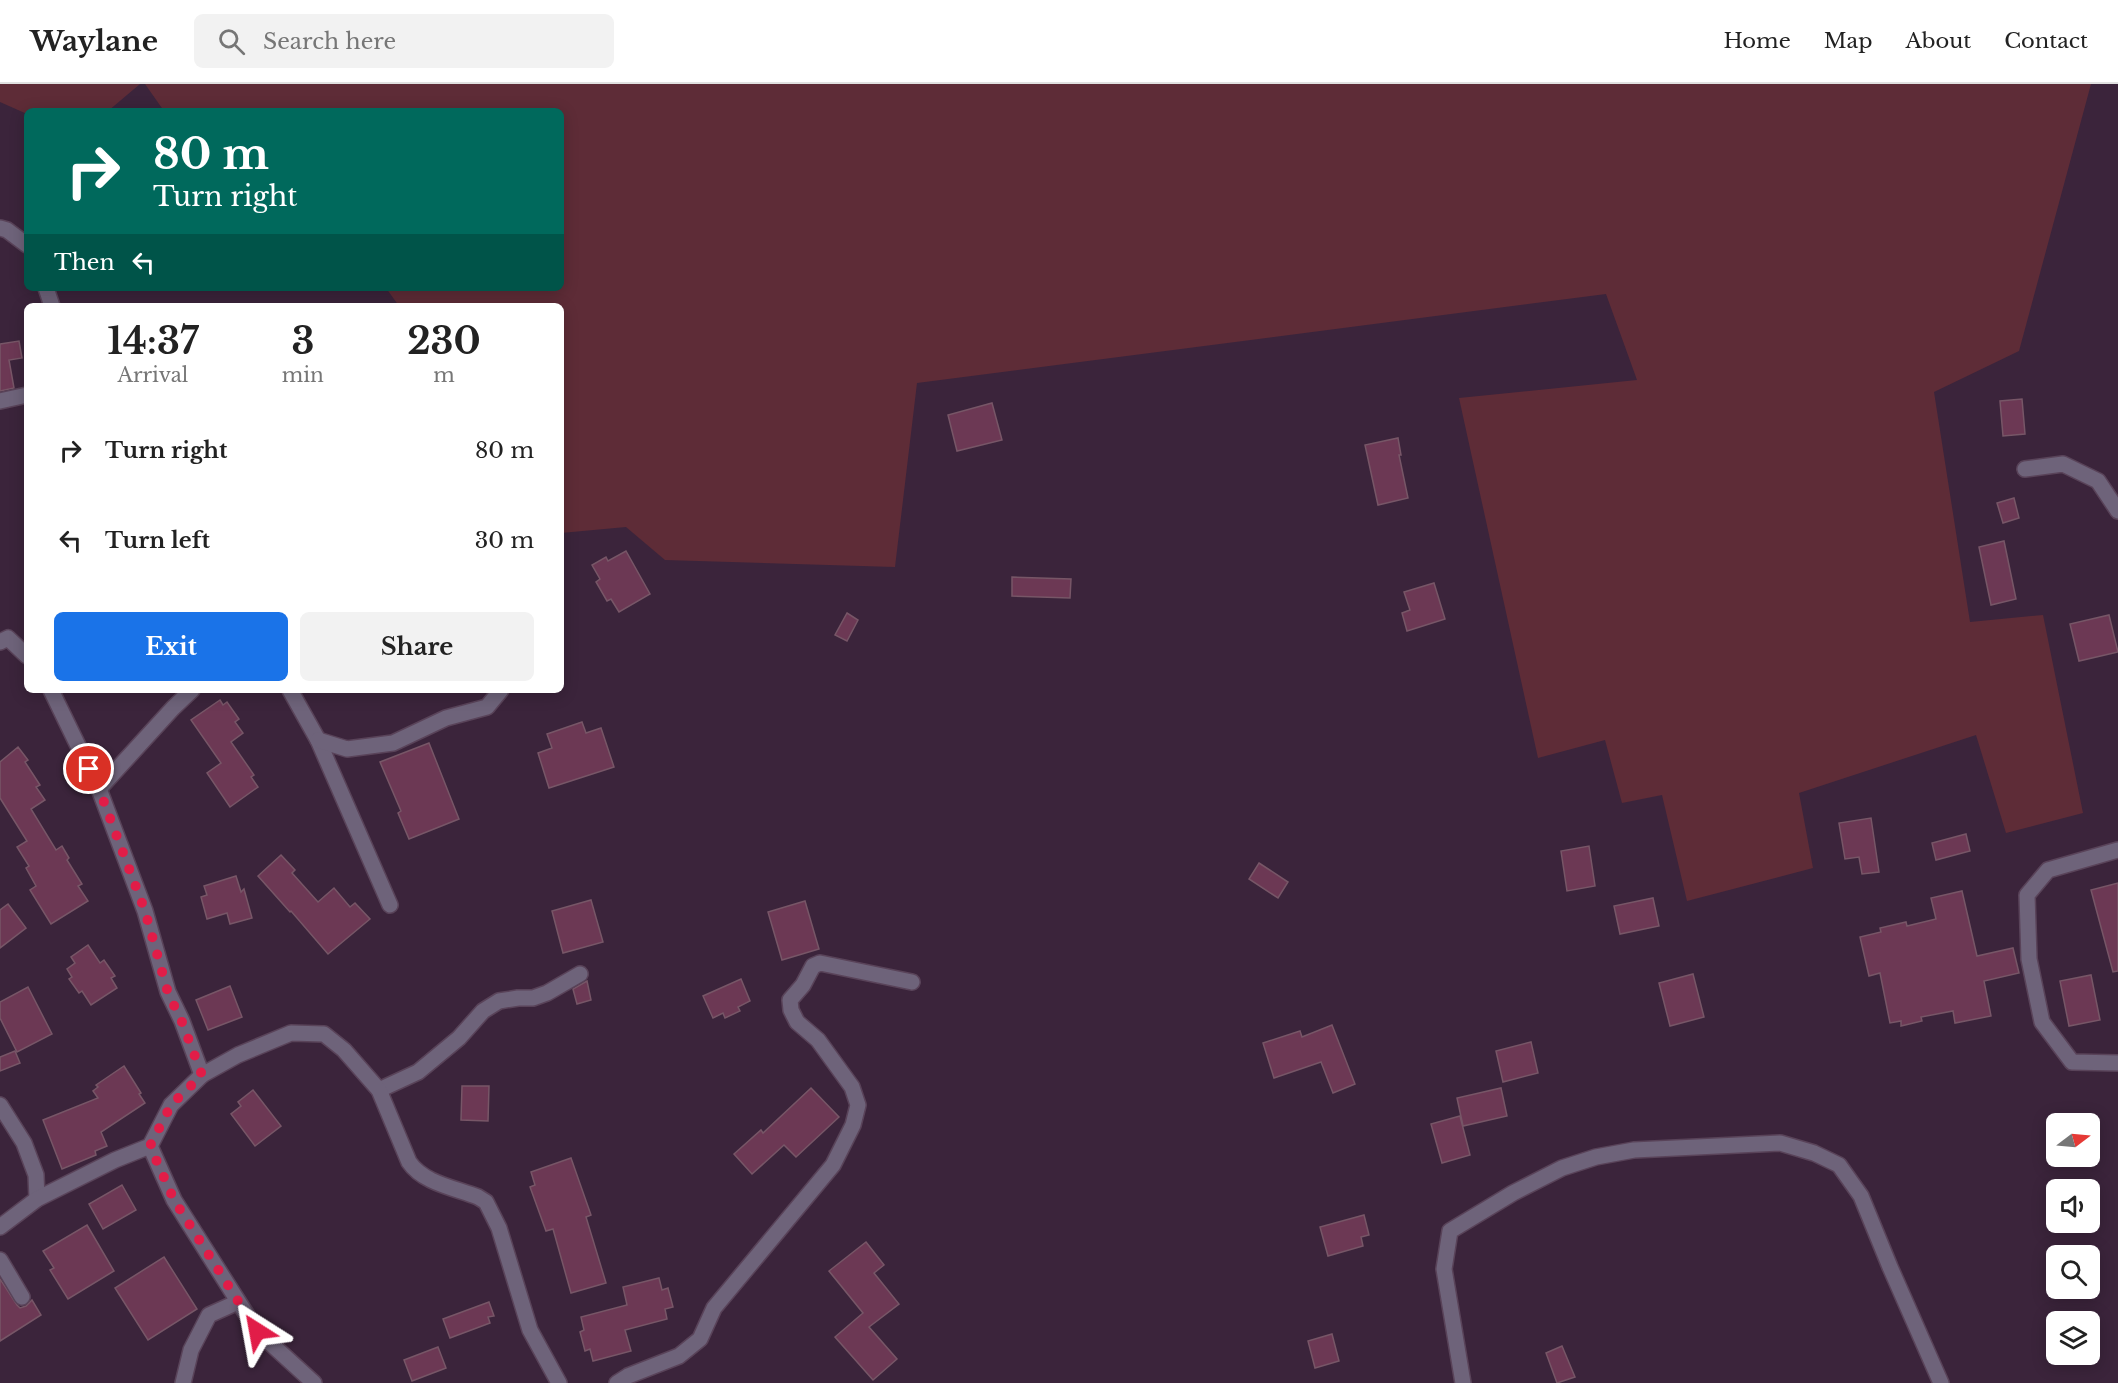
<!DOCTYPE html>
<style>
body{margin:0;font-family:"Libre Baskerville",serif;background:#f2f2f2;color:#222;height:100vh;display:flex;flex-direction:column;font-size:22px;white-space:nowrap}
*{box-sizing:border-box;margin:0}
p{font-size:20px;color:#767676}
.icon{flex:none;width:33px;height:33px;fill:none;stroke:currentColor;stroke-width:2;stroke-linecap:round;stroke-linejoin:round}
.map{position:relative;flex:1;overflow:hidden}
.panel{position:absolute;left:24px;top:219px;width:540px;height:390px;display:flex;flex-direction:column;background:#fff;border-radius:9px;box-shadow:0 3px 15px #0003}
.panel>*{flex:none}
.guide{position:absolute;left:24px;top:24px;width:540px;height:183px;border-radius:9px;box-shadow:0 3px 15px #0003;background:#00695c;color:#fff;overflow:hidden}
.needle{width:39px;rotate:74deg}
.controls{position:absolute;left:2046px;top:1029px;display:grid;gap:12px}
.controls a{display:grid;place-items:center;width:54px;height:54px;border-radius:9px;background:#fff;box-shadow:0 3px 15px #0003;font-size:30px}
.pin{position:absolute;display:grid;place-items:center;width:51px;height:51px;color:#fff;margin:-26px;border:3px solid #fff;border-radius:50%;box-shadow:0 2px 6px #0007}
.me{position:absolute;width:66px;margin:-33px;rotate:326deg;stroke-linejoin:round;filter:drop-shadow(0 0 4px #0008)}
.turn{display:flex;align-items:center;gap:21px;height:126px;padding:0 30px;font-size:27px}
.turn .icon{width:78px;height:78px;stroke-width:2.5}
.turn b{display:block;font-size:42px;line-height:51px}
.then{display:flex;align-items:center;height:57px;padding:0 30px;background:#0003;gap:12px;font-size:22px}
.eta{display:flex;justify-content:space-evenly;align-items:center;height:102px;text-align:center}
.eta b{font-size:36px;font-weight:700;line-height:42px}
.cta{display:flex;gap:12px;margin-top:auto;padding:12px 30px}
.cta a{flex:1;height:69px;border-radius:9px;background:#1a73e8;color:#fff;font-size:24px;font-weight:700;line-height:69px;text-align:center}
.cta a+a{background:#f2f2f2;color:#222}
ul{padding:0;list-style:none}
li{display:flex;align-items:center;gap:18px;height:90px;padding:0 30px}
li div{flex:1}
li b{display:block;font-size:22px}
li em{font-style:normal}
header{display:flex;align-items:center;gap:36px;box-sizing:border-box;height:84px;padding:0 30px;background:#fff;border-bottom:2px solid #e0e0e0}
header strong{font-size:28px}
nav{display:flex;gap:33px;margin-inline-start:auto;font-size:21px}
.search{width:420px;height:54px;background:#f2f2f2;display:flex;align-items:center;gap:15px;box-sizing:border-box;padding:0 21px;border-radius:9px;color:#767676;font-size:22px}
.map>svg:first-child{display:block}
.green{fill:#5e2c37}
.building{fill:#6c3854;stroke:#775667;stroke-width:1.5}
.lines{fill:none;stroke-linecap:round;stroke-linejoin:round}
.street-casing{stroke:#594359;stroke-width:18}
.street{stroke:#6e637a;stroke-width:15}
.route{stroke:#e11d48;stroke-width:10;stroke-dasharray:0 18}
</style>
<header>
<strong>Waylane</strong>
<div class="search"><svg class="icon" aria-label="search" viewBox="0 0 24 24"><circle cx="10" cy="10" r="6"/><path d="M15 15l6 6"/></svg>Search here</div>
<nav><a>Home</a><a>Map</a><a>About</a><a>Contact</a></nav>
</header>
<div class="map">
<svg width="2118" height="1299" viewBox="0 0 2118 1299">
<rect width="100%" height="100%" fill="#3b243b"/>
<g class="green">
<polygon points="0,0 140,0 108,27 27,27 27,30 0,18"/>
<polygon points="145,0 2091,0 2019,267 1934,308 1970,538 2043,531 2083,729 2006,749 1976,651 1799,709 1813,784 1687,817 1662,711 1622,719 1605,656 1538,674 1459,314 1637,296 1606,210 917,299 895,483 665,476 626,443 561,449 561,222 399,222 386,204 561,204 561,27 164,27"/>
</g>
<g class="building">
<polygon points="19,257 22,274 9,276 14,304 0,307 0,260"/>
<polygon points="2022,315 2025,350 2003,352 2000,317"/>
<polygon points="992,319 1002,356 957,367 948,331"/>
<polygon points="1398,354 1401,371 1399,371 1408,414 1378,421 1365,361"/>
<polygon points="2014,414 2019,434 2003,439 1997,419"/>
<polygon points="2004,457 2016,515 1991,521 1979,463"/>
<polygon points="626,467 650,510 619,528 611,515 607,517 596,498 600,495 592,481 606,473 608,477"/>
<polygon points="1012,493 1071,495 1070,514 1012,512"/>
<polygon points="1434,499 1445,535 1407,547 1402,529 1410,526 1404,508"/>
<polygon points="847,529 858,536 847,557 835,551"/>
<polygon points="2109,531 2118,568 2079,577 2070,540"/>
<polygon points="220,616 223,621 227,618 239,635 235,638 243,649 231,658 254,691 251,693 258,703 230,723 207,689 221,679 191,636"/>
<polygon points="582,638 586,649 601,644 614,683 549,704 538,669 552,664 547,650"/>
<polygon points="429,659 459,735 409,755 398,729 401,727 380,678"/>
<polygon points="18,663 28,676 25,678 40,701 36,703 45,716 31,725 56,766 62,762 69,774 67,776 82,800 78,802 88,817 51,840 30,806 36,802 26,784 29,782 17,763 27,757 0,714 0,678"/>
<polygon points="1871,734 1879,788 1862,790 1859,773 1845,775 1839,739"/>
<polygon points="1966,750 1970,767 1936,776 1932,759"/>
<polygon points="1589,762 1595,802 1567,807 1561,767"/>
<polygon points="281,771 295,786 292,789 318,818 334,804 350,823 355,819 370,835 328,870 291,827 290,828 258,792"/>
<polygon points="1259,779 1288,798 1278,814 1249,795"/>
<polygon points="236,792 241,808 244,805 252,834 230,840 227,829 207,835 201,813 207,811 204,802"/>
<polygon points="2118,799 2118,887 2113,888 2091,806"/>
<polygon points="1962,807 1977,872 2013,864 2019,889 1984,897 1991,932 1955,939 1953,927 1921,933 1922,937 1901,942 1901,937 1890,939 1880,889 1869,892 1860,853 1881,848 1880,844 1906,838 1907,842 1936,835 1931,814"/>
<polygon points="1653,814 1659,842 1620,850 1614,822"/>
<polygon points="591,816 603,858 563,869 552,827"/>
<polygon points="805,817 819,865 782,876 768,828"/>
<polygon points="8,820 26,844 0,864 0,826"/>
<polygon points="88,861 100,879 104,876 115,892 111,894 117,904 91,921 82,907 79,909 69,895 72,893 67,885 75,879 71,873"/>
<polygon points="1693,890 1704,933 1670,942 1659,899"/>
<polygon points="2091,891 2100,936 2069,942 2060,897"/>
<polygon points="741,895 750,917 738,923 740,927 725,934 723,929 713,934 703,912"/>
<polygon points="587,897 591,916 577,920 573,905"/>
<polygon points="230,902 242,933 208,946 196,916"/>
<polygon points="28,903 52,950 17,968 0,934 0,918"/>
<polygon points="1332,941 1355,1000 1333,1009 1321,978 1274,994 1263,959 1300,947 1302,953"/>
<polygon points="1531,958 1538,989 1503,998 1496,967"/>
<polygon points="15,967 20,979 0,987 0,973"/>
<polygon points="124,982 141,1009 139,1010 145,1019 101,1048 107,1062 95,1067 96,1071 62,1085 43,1036 98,1014 93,1007 98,1003 96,1001"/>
<polygon points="462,1002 489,1002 488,1037 461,1036"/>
<polygon points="811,1004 839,1033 796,1073 784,1061 752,1090 734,1070 761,1046 763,1049"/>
<polygon points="1501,1004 1507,1032 1463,1042 1457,1014"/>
<polygon points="253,1006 281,1042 255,1062 231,1030 241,1022 238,1018"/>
<polygon points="1460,1032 1470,1071 1442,1079 1431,1040"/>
<polygon points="571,1074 591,1131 586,1133 606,1199 571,1209 553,1145 546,1147 530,1103 535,1101 531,1088"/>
<polygon points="122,1101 136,1126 103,1145 89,1120"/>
<polygon points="1364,1131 1369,1151 1361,1153 1363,1162 1328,1172 1320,1143"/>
<polygon points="87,1141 114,1187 68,1215 50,1186 54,1184 43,1167"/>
<polygon points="866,1158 884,1181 874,1189 899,1220 869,1243 897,1275 873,1296 835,1253 863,1229 829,1187"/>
<polygon points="164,1173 197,1225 148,1256 115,1204"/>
<polygon points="659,1194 662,1206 668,1204 673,1223 665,1225 667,1235 625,1246 631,1267 593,1277 590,1265 585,1267 580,1248 584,1246 581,1233 627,1221 623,1203"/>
<polygon points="0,1195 17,1221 20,1224 26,1222 32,1216 41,1231 0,1257"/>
<polygon points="489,1218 494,1232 488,1233 490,1239 450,1254 443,1235"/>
<polygon points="1332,1250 1339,1277 1315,1284 1308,1257"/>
<polygon points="1562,1262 1575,1293 1557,1299 1546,1269"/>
<polygon points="438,1263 446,1284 412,1297 404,1276"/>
</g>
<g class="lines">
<g class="street-casing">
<g id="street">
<polyline points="0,144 7,146 27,161"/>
<polyline points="46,204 52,222"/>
<polyline points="0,317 27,311"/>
<polyline points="2025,385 2063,380 2098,397 2118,427"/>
<polyline points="0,558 8,554 27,572"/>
<polyline points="51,606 99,705 145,827 168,908 182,937 202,991"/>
<polyline points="290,606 318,656 390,821"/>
<polyline points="318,656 347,665 393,659 446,634 487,623 501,606"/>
<polyline points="99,705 173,624 192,606"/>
<polyline points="2118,766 2048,786 2027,811 2029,875 2042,938 2072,978 2118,979"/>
<polyline points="379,1006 418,988 459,954 483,927 499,917 518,914 533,914 547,909 580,890"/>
<polyline points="0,1021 24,1059 36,1091 37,1115"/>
<polyline points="150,1062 174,1116 257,1247 314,1299"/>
<path d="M0 1143 37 1115 115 1076 150 1062 171 1021 202 991 238 971 291 949 324 950 344 966 379 1006 409 1078C423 1099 455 1104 478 1113L486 1118 499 1144 530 1246 559 1299"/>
<polyline points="0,1176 22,1213"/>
<polyline points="183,1299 191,1266 209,1231 238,1218"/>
<polyline points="617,1299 628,1292 679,1272 700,1255 714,1224 833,1081 853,1041 858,1021 852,1003 818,956 797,938 791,926 790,916 803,901 813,882 820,879 912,898"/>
<polyline points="1463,1299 1444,1185 1450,1147 1513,1109 1562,1084 1596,1073 1634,1066 1780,1059 1814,1069 1839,1081 1861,1112 1890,1183 1941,1299"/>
</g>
</g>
<use href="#street" class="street"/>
</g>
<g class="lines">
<polyline class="route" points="89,685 99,705 145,827 168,909 182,938 202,991 171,1021 150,1062 174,1116 257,1247"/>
</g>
</svg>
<div class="controls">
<a><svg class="needle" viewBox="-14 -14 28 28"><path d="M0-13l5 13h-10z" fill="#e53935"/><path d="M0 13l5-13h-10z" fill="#767676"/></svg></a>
<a><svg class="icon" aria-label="sound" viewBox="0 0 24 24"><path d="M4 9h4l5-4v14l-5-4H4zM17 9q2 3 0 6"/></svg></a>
<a><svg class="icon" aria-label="search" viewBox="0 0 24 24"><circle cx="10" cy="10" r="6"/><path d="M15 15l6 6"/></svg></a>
<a><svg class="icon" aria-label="layers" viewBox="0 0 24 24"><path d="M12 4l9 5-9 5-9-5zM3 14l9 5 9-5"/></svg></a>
</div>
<div class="pin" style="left:89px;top:685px;background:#d93025"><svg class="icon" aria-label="arrive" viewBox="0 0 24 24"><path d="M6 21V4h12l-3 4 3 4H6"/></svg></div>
<svg class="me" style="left:257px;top:1247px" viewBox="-20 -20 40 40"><path d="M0-17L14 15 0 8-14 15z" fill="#e11d48" stroke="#fff" stroke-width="4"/></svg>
<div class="guide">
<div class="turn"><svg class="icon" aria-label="right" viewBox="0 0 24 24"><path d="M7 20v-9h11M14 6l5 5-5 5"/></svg><div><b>80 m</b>Turn right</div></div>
<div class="then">Then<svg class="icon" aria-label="left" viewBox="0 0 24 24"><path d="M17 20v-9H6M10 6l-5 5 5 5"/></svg></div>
</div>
<section class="panel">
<div class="eta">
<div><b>14:37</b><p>Arrival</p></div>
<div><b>3</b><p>min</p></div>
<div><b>230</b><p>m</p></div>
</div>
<ul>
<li><svg class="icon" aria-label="right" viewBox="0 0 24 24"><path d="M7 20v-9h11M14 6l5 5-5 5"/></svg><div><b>Turn right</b></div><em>80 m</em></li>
<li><svg class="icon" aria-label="left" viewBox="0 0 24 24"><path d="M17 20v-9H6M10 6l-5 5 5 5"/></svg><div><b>Turn left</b></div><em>30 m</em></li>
</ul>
<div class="cta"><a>Exit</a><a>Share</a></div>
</section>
</div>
